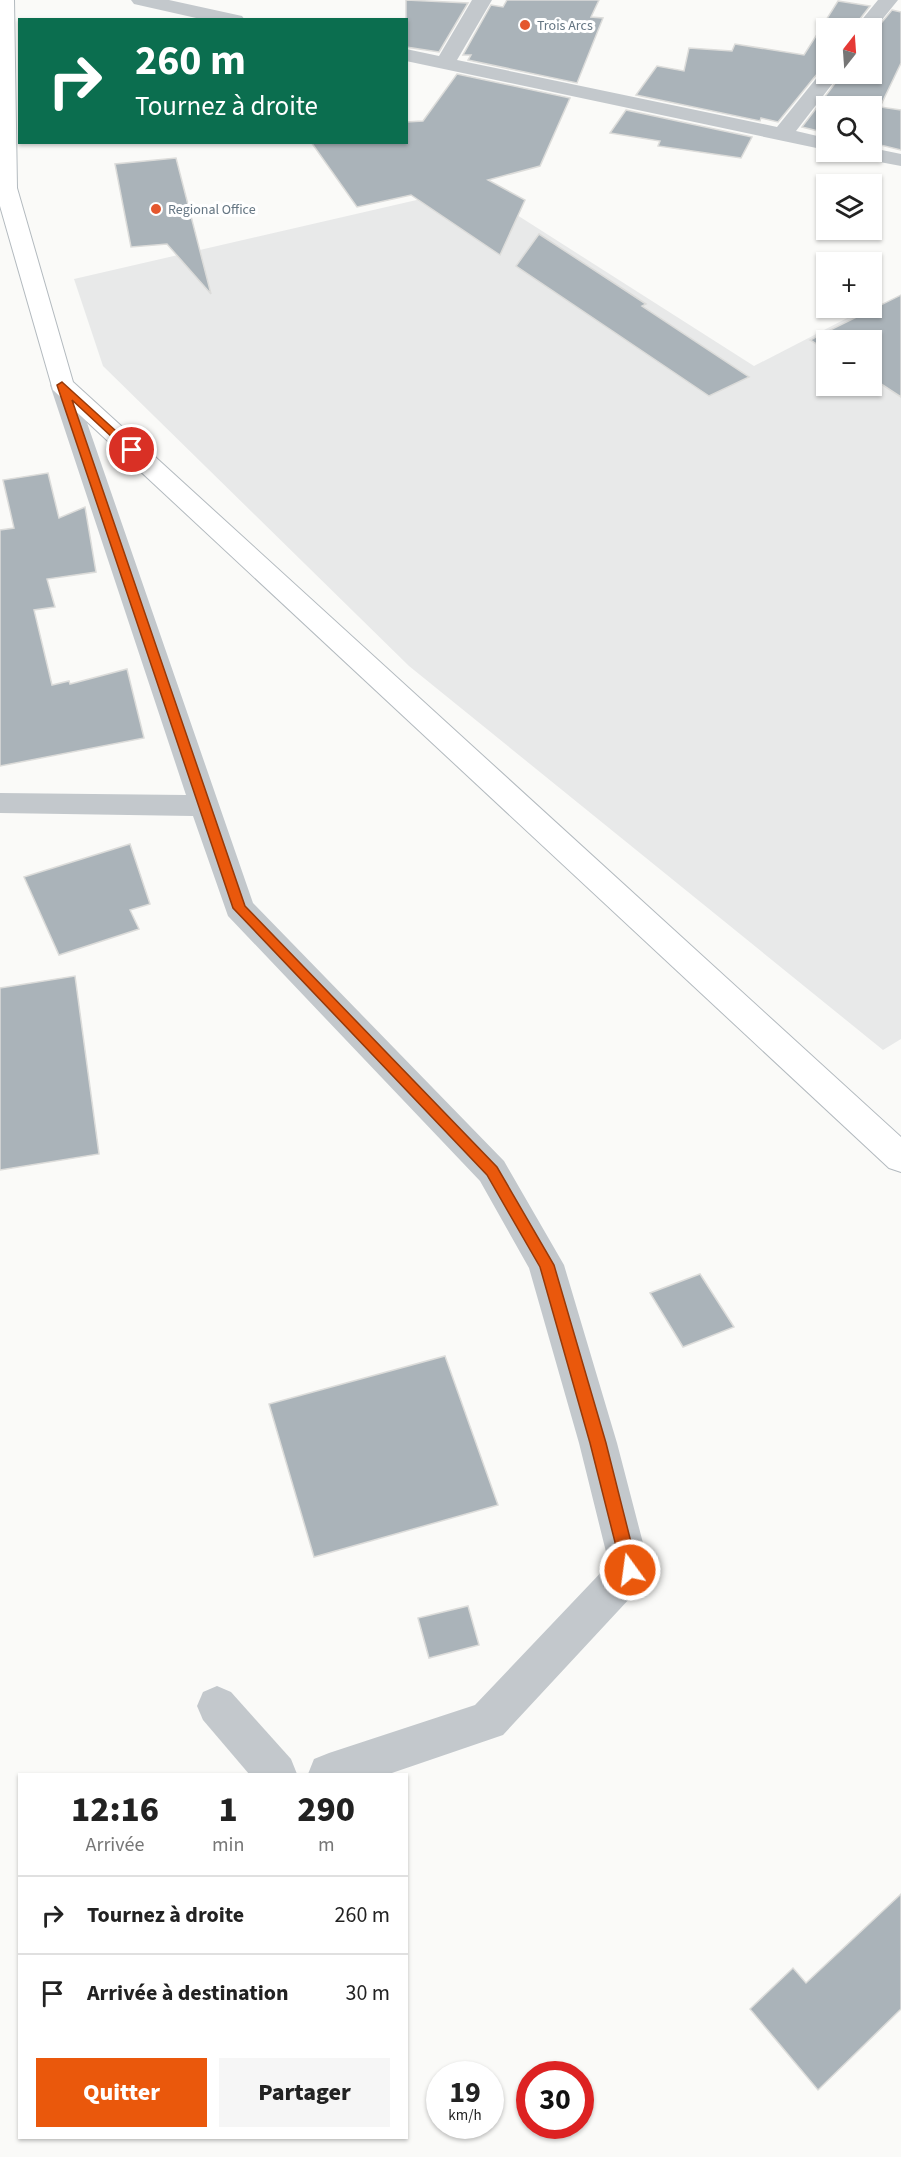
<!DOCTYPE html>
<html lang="fr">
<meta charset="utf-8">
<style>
body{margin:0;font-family:"Source Sans 3",sans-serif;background:#f6f6f6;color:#222;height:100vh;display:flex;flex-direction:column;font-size:22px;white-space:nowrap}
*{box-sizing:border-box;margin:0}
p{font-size:20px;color:#767676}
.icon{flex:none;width:33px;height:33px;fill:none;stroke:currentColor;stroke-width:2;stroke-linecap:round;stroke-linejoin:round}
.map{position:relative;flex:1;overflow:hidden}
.sheet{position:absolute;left:18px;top:1773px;width:390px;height:366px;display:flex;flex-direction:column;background:#fff;border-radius:0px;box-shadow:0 2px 4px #0004}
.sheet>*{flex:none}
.guide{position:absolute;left:18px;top:18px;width:390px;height:126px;border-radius:0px;box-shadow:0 2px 4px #0004;background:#0b6e4f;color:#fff;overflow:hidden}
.needle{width:39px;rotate:17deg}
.tools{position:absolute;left:816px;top:18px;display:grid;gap:12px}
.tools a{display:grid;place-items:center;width:66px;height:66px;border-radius:0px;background:#fff;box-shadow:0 2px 4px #0004;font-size:30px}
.speed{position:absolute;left:426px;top:2061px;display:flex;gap:12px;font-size:30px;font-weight:700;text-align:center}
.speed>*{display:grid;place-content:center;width:78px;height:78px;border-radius:50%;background:#fff;box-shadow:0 2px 4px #0004;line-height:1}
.speed small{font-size:15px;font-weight:400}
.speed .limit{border:9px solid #d22;background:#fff;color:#111}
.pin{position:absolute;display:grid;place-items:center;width:51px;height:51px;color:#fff;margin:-26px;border:3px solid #fff;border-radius:50%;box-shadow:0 2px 6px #0007}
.me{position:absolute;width:66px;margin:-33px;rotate:346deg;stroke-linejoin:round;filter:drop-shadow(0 0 4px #0008)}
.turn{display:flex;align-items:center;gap:21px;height:126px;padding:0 18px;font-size:27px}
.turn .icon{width:78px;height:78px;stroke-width:2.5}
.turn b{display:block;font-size:42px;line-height:51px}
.eta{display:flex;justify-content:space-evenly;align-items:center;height:102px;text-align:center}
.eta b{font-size:36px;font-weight:800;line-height:42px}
.primary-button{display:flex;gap:12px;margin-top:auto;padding:12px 18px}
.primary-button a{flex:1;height:69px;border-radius:0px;background:#ea580c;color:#fff;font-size:24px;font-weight:800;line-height:69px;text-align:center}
.primary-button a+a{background:#f6f6f6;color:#222}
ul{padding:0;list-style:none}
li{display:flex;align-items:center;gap:18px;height:78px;padding:0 18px;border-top:2px solid #e0e0e0}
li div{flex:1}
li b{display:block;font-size:22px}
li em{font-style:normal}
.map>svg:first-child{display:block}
.built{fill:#e8e9e9;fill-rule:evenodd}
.building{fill:#aab3b9;stroke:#dcdcda;stroke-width:1.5}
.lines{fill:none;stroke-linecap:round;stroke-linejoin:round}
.secondary-casing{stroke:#b3babf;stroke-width:2}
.minor{fill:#c3c8cc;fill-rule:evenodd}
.secondary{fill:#fff;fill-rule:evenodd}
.route{fill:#ea580c;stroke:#983908;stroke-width:1.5}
.poi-dot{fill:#e4572e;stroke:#fff;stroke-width:2}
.labels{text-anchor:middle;stroke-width:6;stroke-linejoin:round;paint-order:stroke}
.far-poi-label{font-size:14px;fill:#657683;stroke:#fff;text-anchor:start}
</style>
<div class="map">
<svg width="901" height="2157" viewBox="0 0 901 2157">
<rect width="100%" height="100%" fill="#fafaf8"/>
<path class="built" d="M473 187 754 366 855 314 901 341V1039L883 1050 409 666 103 366 74 279ZM826 340H872V386H826Z"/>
<g class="building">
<polygon points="406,0 468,3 439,52 406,47"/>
<polygon points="507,0 599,0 591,17 603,18 577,83 468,60 471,55 463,55 491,5 503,7"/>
<polygon points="838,1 870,6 853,28 826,28 826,67 821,69 778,122 761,118 760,121 636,95 657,66 684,71 689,48 732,51 735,44 804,55"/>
<polygon points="892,10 901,12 901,63 880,107 901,110 901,150 872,143 872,106 826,106 826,133 802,127 842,74 872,74 872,34"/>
<polygon points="457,74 570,98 540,166 488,180 525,200 500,255 411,195 357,207 311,142 406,142 406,122 423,121"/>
<polygon points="626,110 752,137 741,158 658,146 660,141 610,133"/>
<polygon points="176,158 211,294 167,244 131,247 115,164"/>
<polygon points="539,234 646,304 642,306 749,377 709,396 516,266"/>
<polygon points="901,295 901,397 872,378 872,340 826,340 826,350 810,340"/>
<polygon points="48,473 59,518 85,507 96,572 47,579 55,607 34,610 52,685 69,681 70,684 127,669 144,738 0,766 0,530 14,528 3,480"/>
<polygon points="130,844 150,904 130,910 139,929 59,955 24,877"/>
<polygon points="75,976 99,1154 0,1170 0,988"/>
<polygon points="700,1274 734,1327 683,1347 650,1293"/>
<polygon points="445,1356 498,1505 314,1557 269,1404"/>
<polygon points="468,1606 479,1645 429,1658 418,1618"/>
<polygon points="901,1894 901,2009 818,2090 750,2009 793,1968 806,1983"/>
</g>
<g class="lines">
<g class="secondary-casing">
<polygon id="secondary" points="0,0 14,0 17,188 73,382 901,1137 901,1172 889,1168 53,390 0,206"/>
</g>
<g class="minor">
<polygon points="131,0 169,0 242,16 245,20 205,20 134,4"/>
<polygon points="472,0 492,0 457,60 777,127 823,70 826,69 826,74 840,74 796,131 826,138 826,150 406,61 406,49 439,56"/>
<polygon points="878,0 898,0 872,32 872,28 855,28"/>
<polygon points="872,148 901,154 901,166 853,157 850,152 872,152"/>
<polygon points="62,378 71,380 74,385 253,903 504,1161 564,1265 617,1443 650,1570 644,1583 503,1735 389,1774 308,1774 314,1759 329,1753 475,1705 609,1564 579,1443 529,1268 480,1181 228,916 193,816 0,813 0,793 186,795 50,385 53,380"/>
<polygon points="217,1686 231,1692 291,1759 297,1774 249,1774 203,1720 197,1706 203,1692"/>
</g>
<use href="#secondary" class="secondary"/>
</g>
<polygon class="route" points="62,382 137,450 128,452 72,400 245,906 497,1167 554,1265 606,1443 638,1570 636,1575 630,1577 624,1575 622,1570 590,1443 540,1267 487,1175 233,908 57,385"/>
<g class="poi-dot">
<circle cx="525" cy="25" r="6"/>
<circle cx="156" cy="209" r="6"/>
</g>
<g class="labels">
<g class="far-poi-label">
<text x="537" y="30">Trois Arcs</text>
<text x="168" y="214">Regional Office</text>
</g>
</g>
</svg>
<div class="tools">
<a><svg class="needle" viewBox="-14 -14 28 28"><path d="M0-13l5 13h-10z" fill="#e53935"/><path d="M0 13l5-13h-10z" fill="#767676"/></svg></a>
<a><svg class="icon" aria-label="search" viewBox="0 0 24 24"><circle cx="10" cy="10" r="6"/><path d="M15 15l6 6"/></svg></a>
<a><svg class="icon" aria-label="layers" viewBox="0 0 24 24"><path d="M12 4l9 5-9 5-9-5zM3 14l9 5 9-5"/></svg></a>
<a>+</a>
<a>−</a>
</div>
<div class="speed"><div>19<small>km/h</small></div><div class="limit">30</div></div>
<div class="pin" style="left:132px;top:450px;background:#d93025"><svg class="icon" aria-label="arrive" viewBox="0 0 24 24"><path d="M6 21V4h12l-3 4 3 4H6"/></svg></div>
<svg class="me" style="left:630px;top:1570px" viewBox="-20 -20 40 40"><circle r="17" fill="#ea580c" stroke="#fff" stroke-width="3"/><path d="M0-11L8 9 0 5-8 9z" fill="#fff"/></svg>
<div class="guide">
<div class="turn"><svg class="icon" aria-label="right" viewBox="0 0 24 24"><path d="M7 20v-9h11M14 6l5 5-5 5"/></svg><div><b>260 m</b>Tournez à droite</div></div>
</div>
<section class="sheet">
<div class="eta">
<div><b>12:16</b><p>Arrivée</p></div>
<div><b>1</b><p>min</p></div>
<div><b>290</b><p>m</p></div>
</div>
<ul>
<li><svg class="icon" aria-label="right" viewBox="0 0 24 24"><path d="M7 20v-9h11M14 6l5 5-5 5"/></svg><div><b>Tournez à droite</b></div><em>260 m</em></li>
<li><svg class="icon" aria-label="arrive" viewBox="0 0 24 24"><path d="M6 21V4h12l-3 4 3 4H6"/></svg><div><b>Arrivée à destination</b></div><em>30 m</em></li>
</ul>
<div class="primary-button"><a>Quitter</a><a>Partager</a></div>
</section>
</div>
